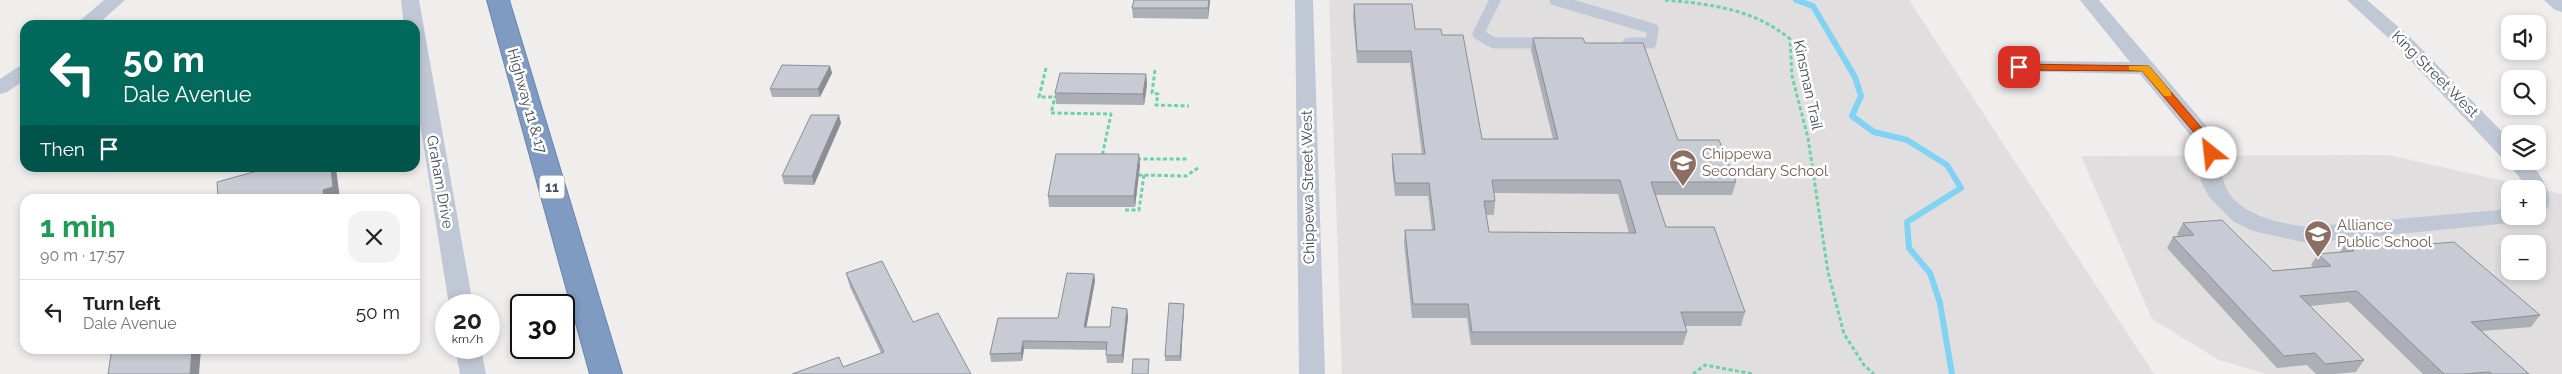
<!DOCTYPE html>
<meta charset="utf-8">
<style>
body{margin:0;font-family:Raleway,sans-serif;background:#f2f2f2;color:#222;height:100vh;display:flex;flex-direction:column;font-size:19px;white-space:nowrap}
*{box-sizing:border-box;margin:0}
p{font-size:16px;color:#767676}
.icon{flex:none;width:28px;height:28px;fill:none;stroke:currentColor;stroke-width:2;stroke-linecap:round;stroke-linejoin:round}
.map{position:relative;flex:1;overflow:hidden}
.side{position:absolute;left:20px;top:194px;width:400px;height:160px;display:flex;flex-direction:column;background:#fff;border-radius:15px;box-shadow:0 2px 8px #0003}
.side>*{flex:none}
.top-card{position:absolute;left:20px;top:20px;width:400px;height:152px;border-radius:15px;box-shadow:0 2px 8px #0003;background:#00695c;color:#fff;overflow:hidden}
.controls{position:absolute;left:2501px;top:15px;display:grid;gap:10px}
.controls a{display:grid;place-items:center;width:45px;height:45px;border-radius:10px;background:#fff;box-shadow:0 2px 8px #0003;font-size:25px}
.speed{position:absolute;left:435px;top:294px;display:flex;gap:10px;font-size:25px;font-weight:700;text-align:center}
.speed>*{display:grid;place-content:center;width:65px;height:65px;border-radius:50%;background:#fff;box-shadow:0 2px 8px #0003;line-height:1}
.speed small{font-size:12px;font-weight:400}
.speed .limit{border:2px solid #111;border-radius:8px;background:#fff;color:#111}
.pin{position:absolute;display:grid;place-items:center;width:42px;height:42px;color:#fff;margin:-21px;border-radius:10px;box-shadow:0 2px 8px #0006}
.me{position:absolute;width:55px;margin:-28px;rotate:331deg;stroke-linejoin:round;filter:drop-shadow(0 0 4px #0008)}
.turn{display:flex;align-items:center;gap:18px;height:105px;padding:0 20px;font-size:22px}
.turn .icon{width:65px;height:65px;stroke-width:2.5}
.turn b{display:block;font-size:35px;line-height:42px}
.then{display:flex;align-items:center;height:48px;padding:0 20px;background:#0003;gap:10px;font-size:19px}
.round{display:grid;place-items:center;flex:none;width:52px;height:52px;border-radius:15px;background:#f2f2f2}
.overview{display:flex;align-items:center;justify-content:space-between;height:85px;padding:0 20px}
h1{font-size:30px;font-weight:700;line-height:38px;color:#1e9e55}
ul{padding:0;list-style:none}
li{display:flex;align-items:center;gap:15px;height:65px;padding:0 20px;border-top:1px solid #e0e0e0}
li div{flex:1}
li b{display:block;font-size:19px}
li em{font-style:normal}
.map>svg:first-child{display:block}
.education{fill:#e1dedf;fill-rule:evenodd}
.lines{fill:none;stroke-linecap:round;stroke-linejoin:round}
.stream{stroke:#80d3f3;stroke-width:6}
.highway-casing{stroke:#6b86ad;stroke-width:2}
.path{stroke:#6cd3a8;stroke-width:3;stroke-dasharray:4 2.5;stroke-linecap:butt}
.lane{stroke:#bfc8d4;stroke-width:11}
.street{fill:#bfc8d4;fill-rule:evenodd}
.highway{fill:#809bc1;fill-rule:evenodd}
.wall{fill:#acafb6;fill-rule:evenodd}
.shaded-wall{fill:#8c8e94}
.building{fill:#c8cbd4;stroke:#8c8e94;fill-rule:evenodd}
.route{fill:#ea580c;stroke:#983908}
.slow{fill:#f59e0b}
.labels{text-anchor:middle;stroke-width:5;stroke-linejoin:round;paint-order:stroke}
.shield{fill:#fff;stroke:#7c848d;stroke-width:1}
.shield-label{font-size:14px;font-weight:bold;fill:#444f5c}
.street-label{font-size:15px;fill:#444f5c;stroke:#fff}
.education-label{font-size:15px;fill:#785e54;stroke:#fff;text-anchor:start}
</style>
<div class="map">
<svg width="2562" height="374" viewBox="0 0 2562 374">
<rect width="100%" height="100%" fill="#f0eded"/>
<g class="education">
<polygon points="1329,0 1909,0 2154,374 1342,374"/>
<path d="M2388 155 2562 194V374H2266L2219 360 2152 319 2081 156ZM2510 189H2538V216H2510ZM2510 244H2538V271H2510Z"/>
</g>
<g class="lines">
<polyline class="stream" points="1796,0 1813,6 1855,77 1861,96 1852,116 1874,132 1907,140 1947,165 1961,188 1907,222 1909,248 1930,273 1940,303 1952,374"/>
<g class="highway-casing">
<polygon id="highway" points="487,0 509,0 622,374 590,374"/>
</g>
<g class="path">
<path d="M1665 0C1710 4 1754 9 1790 39L1792 76 1808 138 1828 272 1844 334 1864 365 1874 374"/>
<polyline points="1046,68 1039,97 1055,97"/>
<polyline points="1155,70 1152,93 1158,94 1156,105 1189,106"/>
<polyline points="1058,97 1055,97 1051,113 1111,114 1102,157"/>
<polyline points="1137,159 1188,159"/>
<polyline points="1138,175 1186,176 1198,168"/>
<polyline points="1125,210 1139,210 1144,175"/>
<polyline points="1693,374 1705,365 1753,374"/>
</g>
<g class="lane">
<polyline points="1495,0 1478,34 1494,43 1547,43"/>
<polyline points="1555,0 1653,29 1651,43 1628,43"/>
</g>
<g class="street">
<polygon points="104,0 125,0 97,25 75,25"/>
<polygon points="401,0 419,0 473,305 449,305 415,92 415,25 404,25"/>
<polygon points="1295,0 1313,0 1325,374 1299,374"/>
<path d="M2080 0H2099L2215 136C2223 148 2221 164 2223 178 2229 213 2277 223 2307 227L2510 209V216H2521L2518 221 2510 223 2307 243 2253 231 2233 221 2209 197 2201 181 2196 142 2140 74 2012 71 2009 67 2012 63 2019 61 2130 62Z"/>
<path d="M2347 0H2367L2409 36 2510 140V161H2529C2542 175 2562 208 2538 215V189H2529L2506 161 2507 159 2502 158 2395 44Z"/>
<polygon points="2544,0 2562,0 2562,12 2555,10"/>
<polygon points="25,65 25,80 7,92 0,94 0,79 18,67"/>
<polygon points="455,348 481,348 486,374 460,374"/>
</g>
<use href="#highway" class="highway"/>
</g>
<g class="wall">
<polygon points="1134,0 1210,0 1208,19 1133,18 1132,8"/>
<path d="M1354 4 1415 29 1442 35 1482 139H1553L1531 50 1533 38 1585 43 1678 140 1736 182 1732 195H1656L1666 227 1745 312 1741 326H1685L1687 332 1683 345H1471L1467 318H1412L1404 243 1405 230H1432L1428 196H1395L1392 167V154H1422L1410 63H1357L1353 17ZM1494 193 1618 194 1629 233 1489 232 1486 215H1494L1495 201Z"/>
<polygon points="830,66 832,73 820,97 772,97 770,89"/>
<polygon points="1146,74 1147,85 1144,105 1056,104 1055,93"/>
<polygon points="841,123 814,185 784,184 782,176"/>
<polygon points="1140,165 1135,207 1049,207 1048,196"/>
<polygon points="2183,223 2273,271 2313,267 2311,265 2318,254 2340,252 2346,243 2394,247 2540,315 2531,327 2482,331 2529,374 2423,374 2349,302 2310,306 2364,360 2356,372 2334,374 2316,374 2307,365 2277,368 2167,248 2173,237 2178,236 2177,234"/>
<polygon points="846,273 913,322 971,374 843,367 881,353 850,287"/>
<polygon points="1094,274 1095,281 1086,327 1110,327 1127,309 1128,317 1123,363 1107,363 1106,355 1106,350 1024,349 1022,361 991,362 990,354 1058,318"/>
<polygon points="1184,304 1181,361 1165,361 1165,356"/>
</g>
<g class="shaded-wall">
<polygon points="1209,0 1210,0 1208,19 1208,8"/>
<polygon points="830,66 832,73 820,97 818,89"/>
<polygon points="1146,74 1147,85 1144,105 1143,94"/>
<polygon points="839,115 841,123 814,185 812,176"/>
<polygon points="1139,154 1140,165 1135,207 1134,196"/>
<polygon points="331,168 336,168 340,199 324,199 323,190"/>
<polygon points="1094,274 1095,281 1085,335 1084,327"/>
<polygon points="1184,304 1184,309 1181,361 1180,356"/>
<polygon points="1127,309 1128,317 1123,363 1122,355"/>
<polygon points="1023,341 1024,349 1022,361 1021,353"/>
<polygon points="192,349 201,349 199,374 190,374"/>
</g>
<g class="building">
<polygon points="1134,0 1209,0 1208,8 1132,8"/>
<path d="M1354 4H1412L1415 29H1441L1442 35H1463L1482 139H1558L1533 38H1583L1585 43H1643L1678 140H1719L1736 182H1651L1666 227H1714L1745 312H1681L1687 332H1472L1468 304H1413L1405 230H1435L1429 183H1395L1392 154H1425L1411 51H1357ZM1492 180H1620L1636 233 1489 232 1484 201H1495Z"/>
<polygon points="782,65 830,66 818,89 770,89"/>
<polygon points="1060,73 1146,74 1143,94 1055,93"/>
<polygon points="811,115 839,115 812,176 782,176"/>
<polygon points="1056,154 1139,154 1134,196 1048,196"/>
<polygon points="268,168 331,168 333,187 323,190 324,199 218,199 217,182"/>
<polygon points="2222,220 2273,271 2331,266 2318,254 2354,251 2346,243 2386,239 2394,247 2454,242 2540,315 2471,322 2529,374 2492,374 2489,372 2464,374 2444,374 2357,291 2300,296 2364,360 2325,364 2315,353 2284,356 2173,237 2194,235 2183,223"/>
<polygon points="882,261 913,322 938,313 971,374 792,374 839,357 843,367 884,352 846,273"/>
<polygon points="1067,273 1094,274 1084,327 1110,327 1112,307 1127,309 1122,355 1106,355 1107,342 1023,341 1021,353 990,354 998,318 1058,318"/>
<polygon points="1169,303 1184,304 1180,356 1165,356"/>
<polygon points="112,349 192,349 190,374 108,374"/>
<polygon points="1133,359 1149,359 1148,374 1132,374"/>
</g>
<polygon class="route" points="2019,64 2149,66 2211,139 2216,153 2215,156 2207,156 2202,142 2142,71 2016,70 2014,67"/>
<polygon class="slow" points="2129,66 2149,66 2171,92 2171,96 2164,96 2142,71 2129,70"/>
<defs>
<g id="school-pin" transform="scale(1.4375)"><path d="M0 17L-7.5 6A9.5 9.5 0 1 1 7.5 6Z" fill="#8d6e63" stroke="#fff"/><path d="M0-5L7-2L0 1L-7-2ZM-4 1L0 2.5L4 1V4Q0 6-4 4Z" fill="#fff"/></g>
</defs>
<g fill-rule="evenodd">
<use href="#school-pin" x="1683" y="163"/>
<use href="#school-pin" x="2318" y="234"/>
</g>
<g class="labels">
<rect class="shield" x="539.5" y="175.5" width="25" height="23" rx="4"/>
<g class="shield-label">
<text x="552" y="192">11</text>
</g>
<g class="street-label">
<text transform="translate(2435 74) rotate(45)" y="5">King Street West</text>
<text transform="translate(1808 85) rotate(78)" y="5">Kinsman Trail</text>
<text transform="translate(527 101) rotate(74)" y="5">Highway 11 &amp; 17</text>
<text transform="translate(440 182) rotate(80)" y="5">Graham Drive</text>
<text transform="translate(1308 187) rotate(-91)" y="5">Chippewa Street West</text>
</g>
<g class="education-label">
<text x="1702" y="159">Chippewa<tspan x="1702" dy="17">Secondary School</tspan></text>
<text x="2337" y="230">Alliance<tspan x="2337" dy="17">Public School</tspan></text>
</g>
</g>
</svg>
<div class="controls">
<a><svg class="icon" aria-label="sound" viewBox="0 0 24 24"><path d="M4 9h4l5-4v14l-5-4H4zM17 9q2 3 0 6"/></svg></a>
<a><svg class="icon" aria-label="search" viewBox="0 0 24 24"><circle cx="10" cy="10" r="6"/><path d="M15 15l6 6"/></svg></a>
<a><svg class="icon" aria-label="layers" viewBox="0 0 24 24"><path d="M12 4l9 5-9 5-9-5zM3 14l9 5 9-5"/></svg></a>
<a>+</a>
<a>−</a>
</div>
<div class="speed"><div>20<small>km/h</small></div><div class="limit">30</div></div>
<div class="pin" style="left:2019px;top:67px;background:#d93025"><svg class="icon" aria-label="arrive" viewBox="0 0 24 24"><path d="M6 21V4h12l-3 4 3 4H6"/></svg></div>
<svg class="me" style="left:2211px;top:153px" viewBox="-20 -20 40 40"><circle r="19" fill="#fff"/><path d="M0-13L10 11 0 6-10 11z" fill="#ea580c"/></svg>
<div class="top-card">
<div class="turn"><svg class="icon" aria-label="left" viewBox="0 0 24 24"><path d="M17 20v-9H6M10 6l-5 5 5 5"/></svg><div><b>50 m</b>Dale Avenue</div></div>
<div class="then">Then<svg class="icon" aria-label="arrive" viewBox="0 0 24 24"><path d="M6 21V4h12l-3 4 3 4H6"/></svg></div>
</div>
<section class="side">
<div class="overview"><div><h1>1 min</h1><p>90 m · 17:57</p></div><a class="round"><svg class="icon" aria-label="close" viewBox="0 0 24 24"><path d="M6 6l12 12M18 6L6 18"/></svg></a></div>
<ul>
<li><svg class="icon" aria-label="left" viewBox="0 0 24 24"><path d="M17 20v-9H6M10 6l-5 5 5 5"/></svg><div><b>Turn left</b><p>Dale Avenue</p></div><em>50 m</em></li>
</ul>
</section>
</div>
